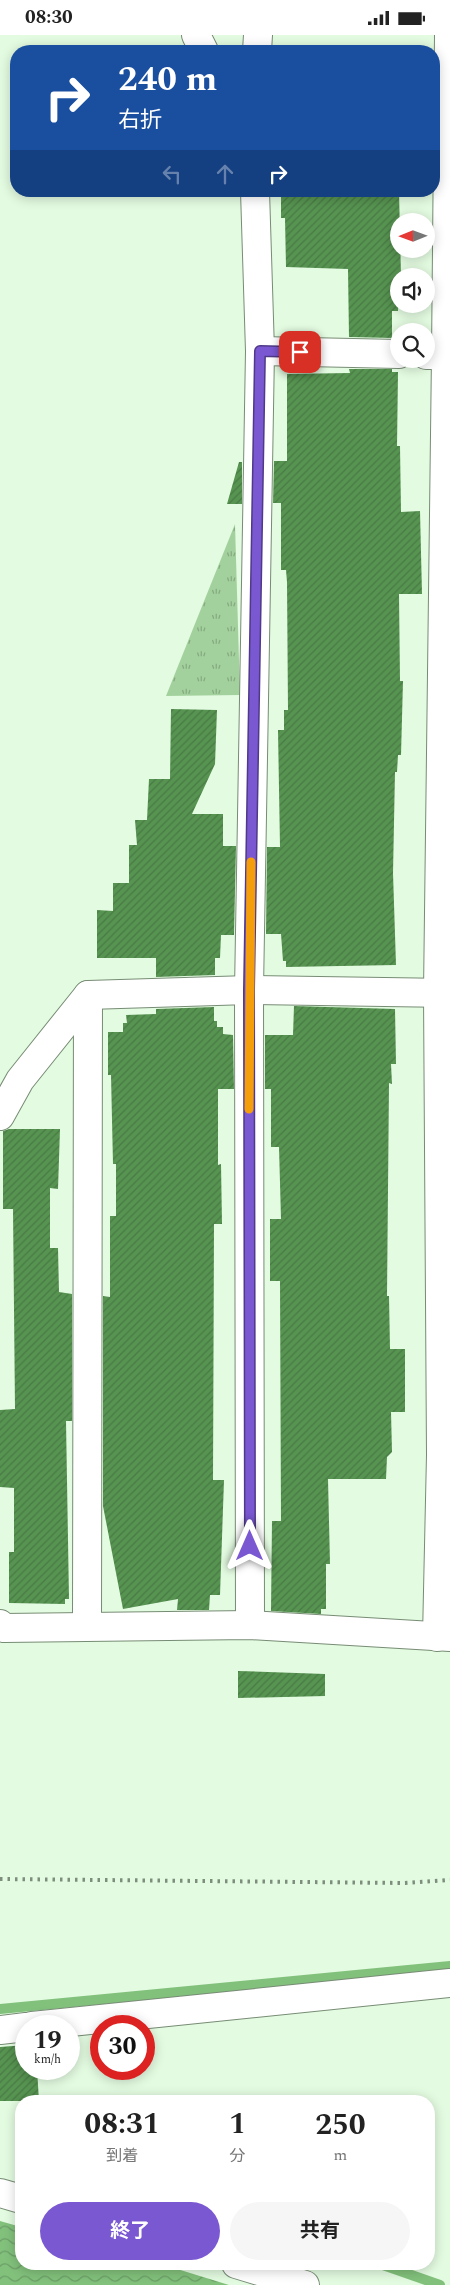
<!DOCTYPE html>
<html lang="ja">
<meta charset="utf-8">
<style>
body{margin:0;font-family:Spectral,"Noto Sans JP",serif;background:#f6f6f6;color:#222;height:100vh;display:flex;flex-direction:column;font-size:19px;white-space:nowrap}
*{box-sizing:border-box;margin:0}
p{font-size:16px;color:#767676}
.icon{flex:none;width:28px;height:28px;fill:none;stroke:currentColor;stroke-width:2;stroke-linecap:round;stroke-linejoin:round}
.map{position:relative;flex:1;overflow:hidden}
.sheet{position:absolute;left:15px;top:2060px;width:420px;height:175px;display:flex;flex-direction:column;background:#fff;border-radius:20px;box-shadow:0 2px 12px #0003}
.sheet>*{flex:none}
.banner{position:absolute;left:10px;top:10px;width:430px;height:152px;border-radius:20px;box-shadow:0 2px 12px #0003;background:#1a4fa0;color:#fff;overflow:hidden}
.needle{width:32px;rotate:269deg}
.controls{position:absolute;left:390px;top:178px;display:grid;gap:10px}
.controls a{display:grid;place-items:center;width:45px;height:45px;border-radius:50%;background:#fff;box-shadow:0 2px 12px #0003;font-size:25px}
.speed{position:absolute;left:15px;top:1980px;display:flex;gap:10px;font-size:25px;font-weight:700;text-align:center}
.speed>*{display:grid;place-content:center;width:65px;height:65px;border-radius:50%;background:#fff;box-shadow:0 2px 12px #0003;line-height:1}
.speed small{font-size:12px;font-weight:400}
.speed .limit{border:8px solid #d22;background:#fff;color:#111}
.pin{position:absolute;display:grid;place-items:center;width:42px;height:42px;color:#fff;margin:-21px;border-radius:10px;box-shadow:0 2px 8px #0006}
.me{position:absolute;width:55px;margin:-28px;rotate:0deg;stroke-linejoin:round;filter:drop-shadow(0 0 4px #0008)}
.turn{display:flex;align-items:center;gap:18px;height:105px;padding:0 25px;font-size:22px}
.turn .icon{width:65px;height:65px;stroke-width:2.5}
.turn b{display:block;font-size:35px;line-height:42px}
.lanes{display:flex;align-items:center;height:48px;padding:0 25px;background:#0003;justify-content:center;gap:25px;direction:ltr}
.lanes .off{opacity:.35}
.eta{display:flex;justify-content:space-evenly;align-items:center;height:85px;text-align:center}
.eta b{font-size:30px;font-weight:700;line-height:35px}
.button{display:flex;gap:10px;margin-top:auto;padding:10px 25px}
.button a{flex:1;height:58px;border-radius:30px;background:#7a58d2;color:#fff;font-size:20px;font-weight:700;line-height:58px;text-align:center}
.button a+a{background:#f6f6f6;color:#222}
.status{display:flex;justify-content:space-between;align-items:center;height:35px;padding:0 25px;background:#fff;direction:ltr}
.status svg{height:14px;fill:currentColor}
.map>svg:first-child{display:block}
.park{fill:url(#park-tufts)}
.water{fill:url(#water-waves)}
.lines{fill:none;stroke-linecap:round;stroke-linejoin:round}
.stream{stroke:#82c17c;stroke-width:10}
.building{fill:url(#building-hatch)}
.minor-casing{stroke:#778c74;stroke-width:30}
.minor{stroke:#fff;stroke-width:28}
.rail{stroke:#7e8e7d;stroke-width:4;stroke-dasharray:2.5 5;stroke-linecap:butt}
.route-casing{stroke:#4f3988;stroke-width:12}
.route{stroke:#7a58d2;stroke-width:9}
.slow{stroke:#f59e0b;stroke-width:9}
</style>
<div class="status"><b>08:30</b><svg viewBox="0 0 49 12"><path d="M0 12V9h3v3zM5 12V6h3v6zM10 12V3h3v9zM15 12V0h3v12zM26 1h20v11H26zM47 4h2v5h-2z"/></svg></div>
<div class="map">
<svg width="450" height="2250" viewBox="0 0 450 2250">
<defs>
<pattern id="park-tufts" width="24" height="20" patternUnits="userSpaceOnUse" patternTransform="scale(1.25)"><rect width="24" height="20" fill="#a3d19d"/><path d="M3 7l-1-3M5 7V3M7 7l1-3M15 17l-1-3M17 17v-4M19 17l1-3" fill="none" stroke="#85aa80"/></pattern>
<pattern id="water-waves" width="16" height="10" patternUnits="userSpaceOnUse" patternTransform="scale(1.25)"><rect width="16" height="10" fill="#82c17c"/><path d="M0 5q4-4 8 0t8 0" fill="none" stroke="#6b9e66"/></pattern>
<pattern id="building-hatch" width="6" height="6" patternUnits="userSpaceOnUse" patternTransform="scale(1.25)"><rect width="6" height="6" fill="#579451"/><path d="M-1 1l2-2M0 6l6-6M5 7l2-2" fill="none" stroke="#487a44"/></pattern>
</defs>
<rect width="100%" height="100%" fill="#e3fbe1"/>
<polygon class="park" points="235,489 240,660 166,661"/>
<polygon class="water" points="0,2186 21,2192 21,2229 161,2229 229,2250 0,2250"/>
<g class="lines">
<g class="stream">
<polyline points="0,1974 450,1931"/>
<polyline points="380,2229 440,2250"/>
</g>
</g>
<g class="building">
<polygon points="281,156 399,156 401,241 399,241 398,276 392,276 392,303 349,302 348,234 286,232 285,183 281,183"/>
<polygon points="349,334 392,334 392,337 398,337 397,411 400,411 401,477 420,476 422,559 399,559 400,646 403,646 401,720 398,720 397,737 395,737 393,838 396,930 286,932 286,926 283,926 281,899 266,899 267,812 280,812 278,695 284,695 284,675 288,675 287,547 286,535 281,535 281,468 273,468 274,426 287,426 287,339 350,338"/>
<polygon points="239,427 242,427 242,469 227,469"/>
<polygon points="171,674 217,675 215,729 192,779 223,779 223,811 236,811 234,900 221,900 220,923 215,923 215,940 156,942 156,923 97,923 97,875 113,876 113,848 129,848 129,810 137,810 135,785 147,785 149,744 170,744"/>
<polygon points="294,971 395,974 396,1029 391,1029 392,1049 389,1048 387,1261 389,1261 390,1314 405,1314 405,1377 391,1377 392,1417 387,1422 386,1444 328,1444 330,1529 326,1529 326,1574 321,1574 321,1579 271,1576 272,1486 281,1486 280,1246 270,1246 270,1184 281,1184 279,1112 271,1112 271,1054 265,1054 265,1000 293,1000"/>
<polygon points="214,972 214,986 217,986 217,992 223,992 223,999 233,1000 234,1054 218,1054 218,1130 221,1129 222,1189 214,1189 213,1445 224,1445 220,1560 210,1560 209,1575 177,1575 178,1564 123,1574 103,1471 103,1261 110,1262 110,1181 116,1181 116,1129 113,1129 111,1040 108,1040 108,997 123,997 123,988 127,988 126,980 156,979 156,974"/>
<polygon points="9,1094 60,1094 58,1154 50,1153 50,1213 58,1213 59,1257 72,1259 72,1386 66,1386 69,1564 65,1564 65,1569 9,1568 9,1517 14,1517 14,1453 0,1452 0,1375 15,1374 13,1174 3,1174 3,1096"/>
<polygon points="238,1636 325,1639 325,1661 238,1663"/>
<polygon points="26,2010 26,2034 37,2034 39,2066 0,2066 0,2012"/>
</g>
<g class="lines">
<g class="minor-casing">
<g id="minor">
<polyline points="196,0 204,16"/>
<polyline points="257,16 258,0"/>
<polyline points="260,316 399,319"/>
<polyline points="426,320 446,320 449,0"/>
<polyline points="0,1081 20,1045 88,960 249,955 450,958"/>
<polyline points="0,1589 4,1593 250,1590 450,1602"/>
<polyline points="250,1590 249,955 260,316 255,156"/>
<polyline points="87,1591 88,960"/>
<polyline points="437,1602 441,1420 438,958 446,320 450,320"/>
<polyline points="32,1991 450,1948"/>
<polyline points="0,1995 26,1992"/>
<polyline points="0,2158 21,2164"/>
<polyline points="236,2229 305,2250"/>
</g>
</g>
<use href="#minor" class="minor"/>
<polyline class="rail" points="0,1844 405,1848 450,1845"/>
</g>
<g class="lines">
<g class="route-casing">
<polyline id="route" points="250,1511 249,955 260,316 300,317"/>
</g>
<use href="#route" class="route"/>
<polyline class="slow" points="249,1074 251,827"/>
</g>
</svg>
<div class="controls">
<a><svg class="needle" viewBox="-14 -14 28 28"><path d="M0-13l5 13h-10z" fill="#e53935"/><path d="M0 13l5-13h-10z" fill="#767676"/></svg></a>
<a><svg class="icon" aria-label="sound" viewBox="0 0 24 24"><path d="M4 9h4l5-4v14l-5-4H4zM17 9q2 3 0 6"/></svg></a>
<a><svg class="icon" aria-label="search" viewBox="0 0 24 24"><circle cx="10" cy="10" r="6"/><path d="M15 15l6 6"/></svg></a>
</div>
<div class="speed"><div>19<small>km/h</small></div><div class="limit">30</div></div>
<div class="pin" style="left:300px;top:317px;background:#d93025"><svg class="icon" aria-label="arrive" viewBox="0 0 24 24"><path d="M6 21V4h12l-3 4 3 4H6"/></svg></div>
<svg class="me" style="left:250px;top:1511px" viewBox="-20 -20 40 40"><path d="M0-17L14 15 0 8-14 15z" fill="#7a58d2" stroke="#fff" stroke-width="4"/></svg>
<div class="banner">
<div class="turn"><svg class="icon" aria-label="right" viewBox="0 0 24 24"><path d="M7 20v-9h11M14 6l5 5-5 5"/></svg><div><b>240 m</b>右折</div></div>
<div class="lanes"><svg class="icon off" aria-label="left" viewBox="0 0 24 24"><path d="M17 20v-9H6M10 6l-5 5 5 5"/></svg><svg class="icon off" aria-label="ahead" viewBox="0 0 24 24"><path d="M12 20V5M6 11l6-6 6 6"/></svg><svg class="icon" aria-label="right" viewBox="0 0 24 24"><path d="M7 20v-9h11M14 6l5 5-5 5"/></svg></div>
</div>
<section class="sheet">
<div class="eta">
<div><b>08:31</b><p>到着</p></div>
<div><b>1</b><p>分</p></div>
<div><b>250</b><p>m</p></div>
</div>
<div class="button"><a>終了</a><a>共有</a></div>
</section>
</div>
